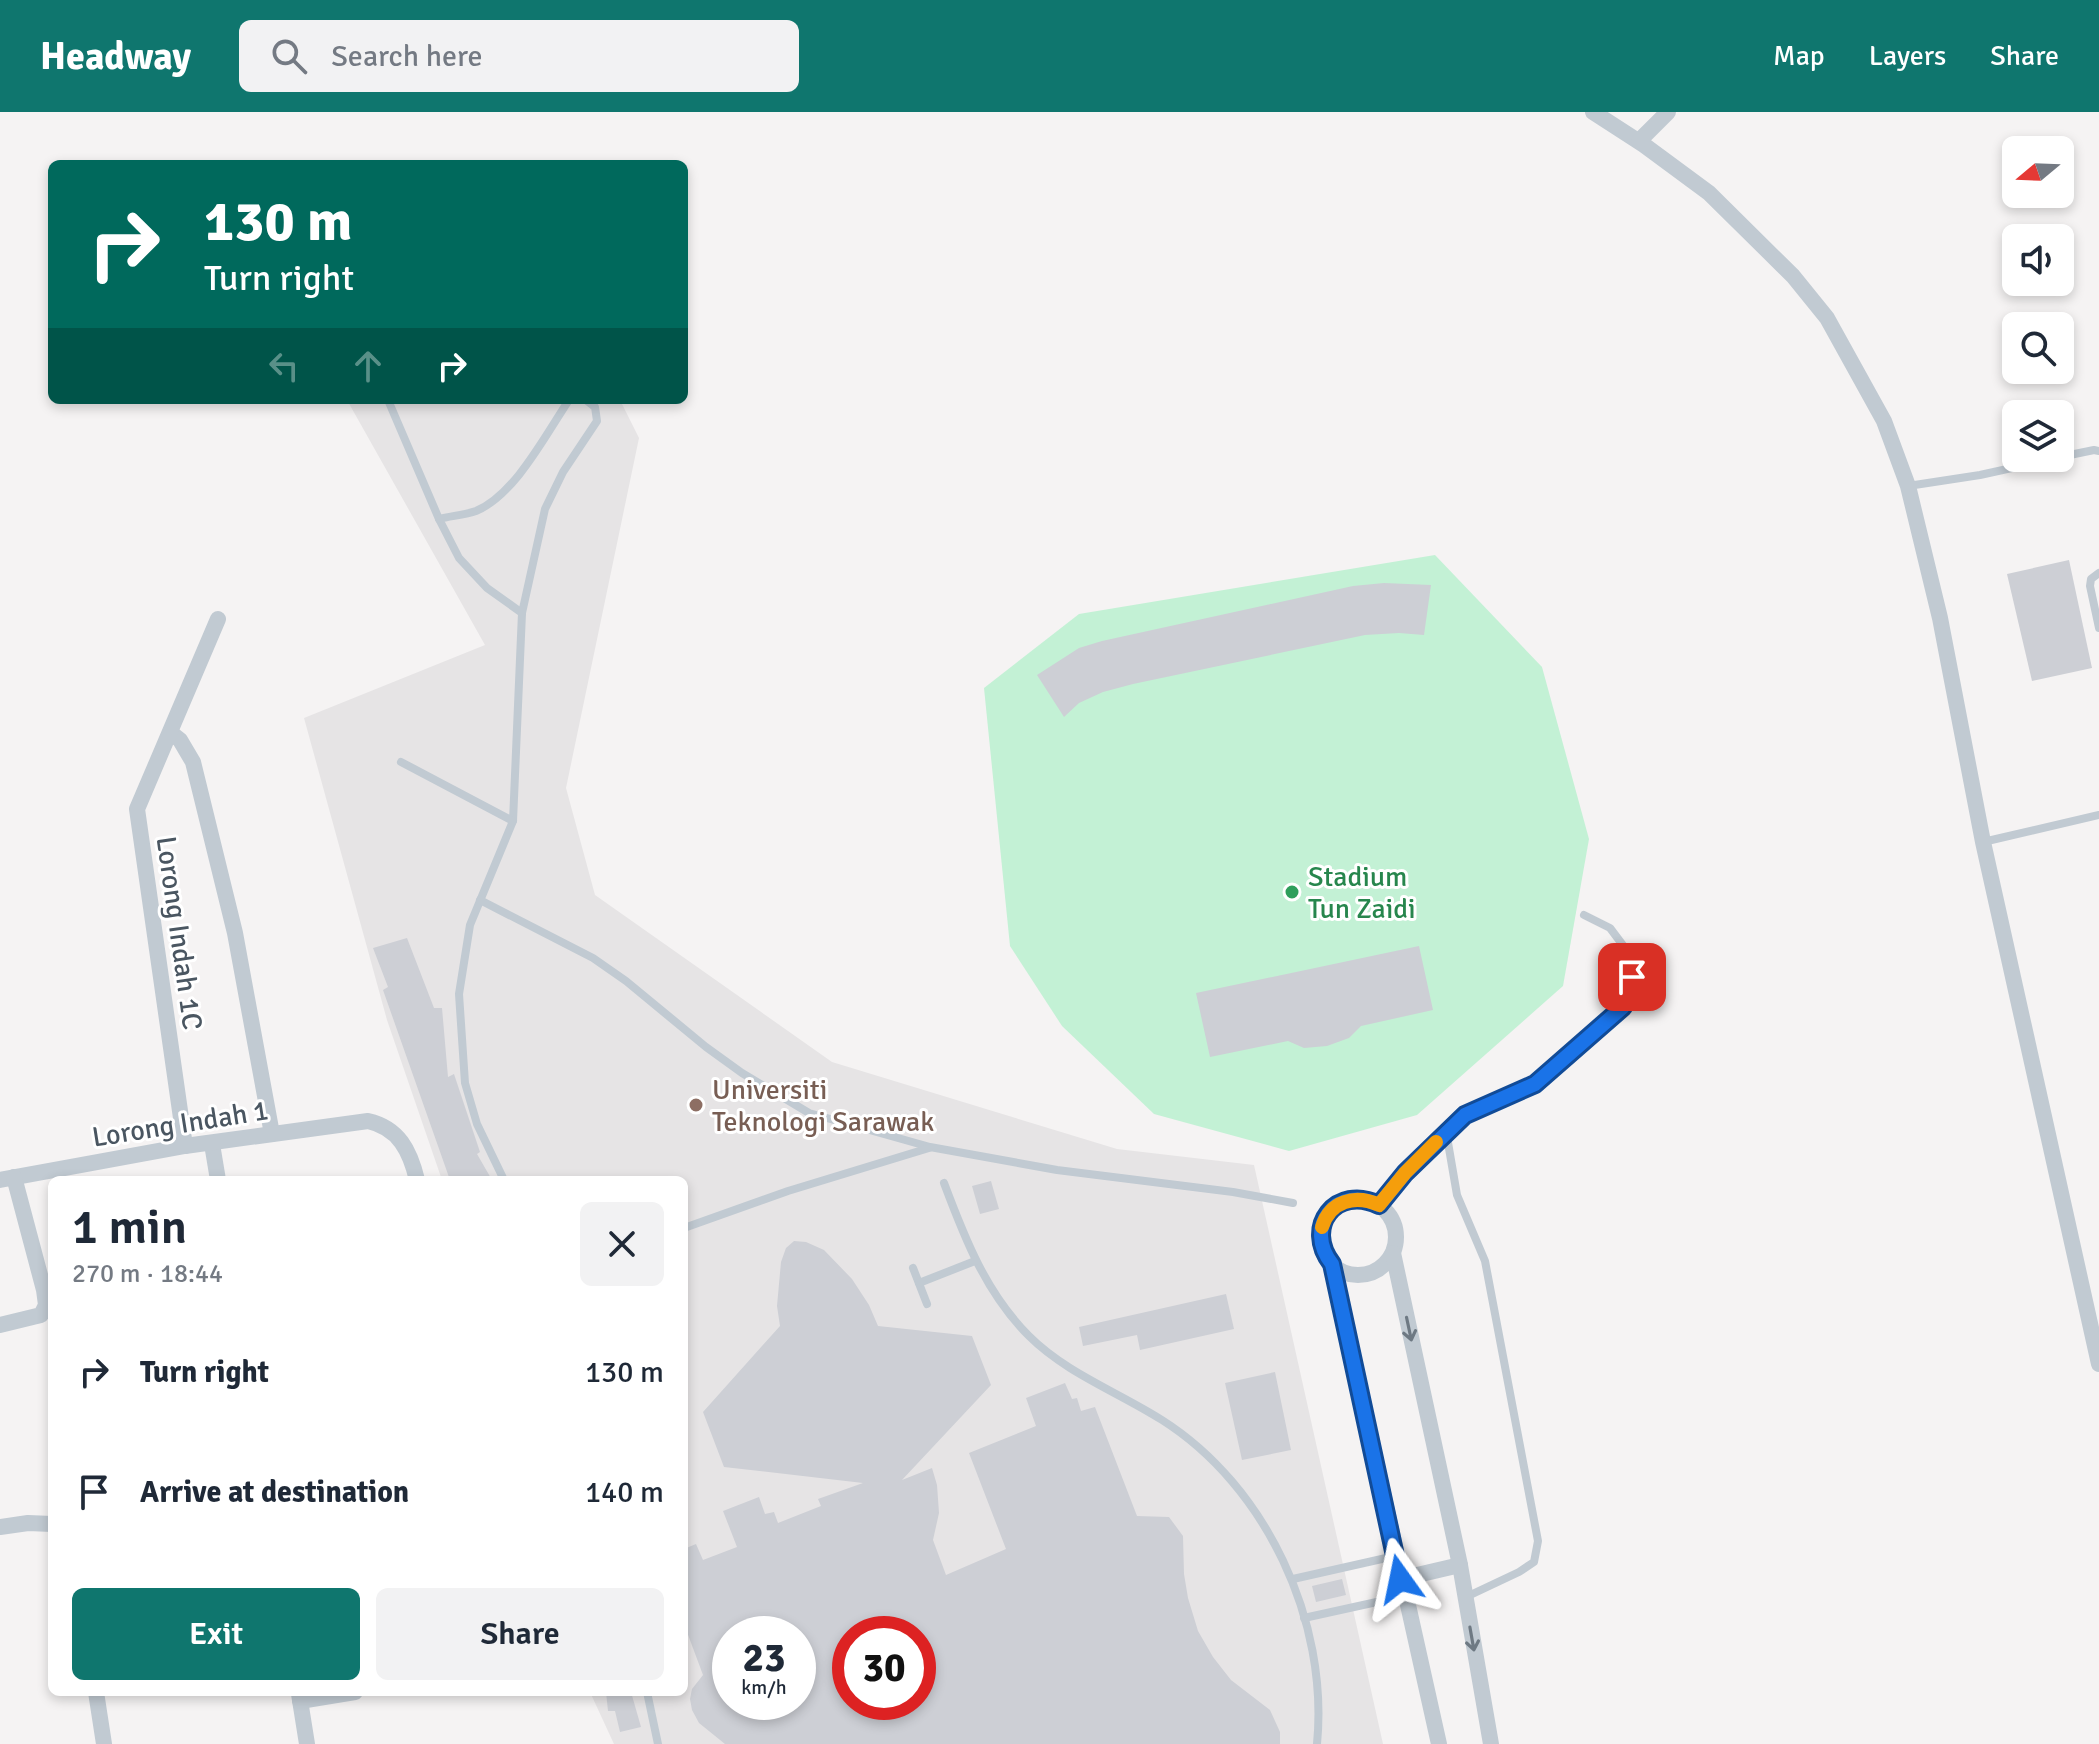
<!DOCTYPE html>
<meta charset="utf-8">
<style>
body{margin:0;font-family:Signika,sans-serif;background:#f2f2f3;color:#1f2937;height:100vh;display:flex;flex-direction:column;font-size:30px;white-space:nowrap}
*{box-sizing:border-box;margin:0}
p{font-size:26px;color:#747a83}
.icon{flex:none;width:44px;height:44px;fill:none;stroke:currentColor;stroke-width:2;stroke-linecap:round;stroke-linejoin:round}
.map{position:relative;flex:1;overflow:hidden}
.sheet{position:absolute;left:48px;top:1064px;width:640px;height:520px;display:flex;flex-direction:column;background:#fff;border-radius:12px;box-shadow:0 4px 12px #0003}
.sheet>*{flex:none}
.banner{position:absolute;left:48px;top:48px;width:640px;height:244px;border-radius:12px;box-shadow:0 4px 12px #0003;background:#00695c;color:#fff;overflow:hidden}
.needle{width:52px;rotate:251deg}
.buttons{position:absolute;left:2002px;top:24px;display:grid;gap:16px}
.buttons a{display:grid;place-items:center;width:72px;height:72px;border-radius:12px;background:#fff;box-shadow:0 4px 12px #0003;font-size:40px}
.speed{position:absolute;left:712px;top:1504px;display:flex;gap:16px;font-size:40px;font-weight:700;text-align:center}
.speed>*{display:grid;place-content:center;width:104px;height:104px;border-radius:50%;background:#fff;box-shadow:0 4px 12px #0003;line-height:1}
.speed small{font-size:20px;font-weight:400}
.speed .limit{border:12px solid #d22;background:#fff;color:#111}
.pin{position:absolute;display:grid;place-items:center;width:68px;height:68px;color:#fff;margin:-34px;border-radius:16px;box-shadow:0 4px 12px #0006}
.me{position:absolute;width:88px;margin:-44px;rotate:348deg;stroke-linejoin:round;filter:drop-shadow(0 0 6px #0008)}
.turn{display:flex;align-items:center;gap:28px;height:168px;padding:0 24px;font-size:36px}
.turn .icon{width:104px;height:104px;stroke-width:2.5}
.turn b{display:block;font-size:56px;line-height:68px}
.lanes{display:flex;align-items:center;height:76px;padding:0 24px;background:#0003;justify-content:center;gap:40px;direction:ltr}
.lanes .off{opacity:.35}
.round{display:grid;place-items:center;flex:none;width:84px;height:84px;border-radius:12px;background:#f2f2f3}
.head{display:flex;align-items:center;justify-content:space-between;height:136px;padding:0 24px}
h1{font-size:48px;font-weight:600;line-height:60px}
.action{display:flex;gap:16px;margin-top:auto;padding:16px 24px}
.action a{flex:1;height:92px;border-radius:12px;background:#0f766e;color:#fff;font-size:32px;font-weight:600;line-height:92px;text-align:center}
.action a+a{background:#f2f2f3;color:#1f2937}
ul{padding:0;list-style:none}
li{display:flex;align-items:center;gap:24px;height:120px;padding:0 24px}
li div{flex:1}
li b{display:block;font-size:30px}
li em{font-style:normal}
header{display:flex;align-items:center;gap:48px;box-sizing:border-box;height:112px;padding:0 40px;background:#0f766e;color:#fff}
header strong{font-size:38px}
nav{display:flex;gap:44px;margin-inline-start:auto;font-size:28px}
.search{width:560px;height:72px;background:#f2f2f3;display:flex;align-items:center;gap:20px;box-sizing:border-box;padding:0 28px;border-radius:12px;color:#747a83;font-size:30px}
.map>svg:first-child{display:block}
.education{fill:#e6e4e5;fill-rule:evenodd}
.green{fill:#c3f1d5}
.building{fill:#cdcfd5;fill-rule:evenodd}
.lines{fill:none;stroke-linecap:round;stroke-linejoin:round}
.service{stroke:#c1cad2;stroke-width:8}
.minor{stroke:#c1cad2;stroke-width:16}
.oneway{stroke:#6e7983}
.route-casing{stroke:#114b97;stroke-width:20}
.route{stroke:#1a73e8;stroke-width:14}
.slow{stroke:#f59e0b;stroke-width:14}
.leisure-dot{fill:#2e9e5b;stroke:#fff;stroke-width:3}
.education-dot{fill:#8d6e63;stroke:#fff;stroke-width:3}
.labels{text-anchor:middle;stroke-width:6;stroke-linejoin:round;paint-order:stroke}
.leisure-label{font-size:28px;fill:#27864d;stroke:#fff;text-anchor:start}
.street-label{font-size:28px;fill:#4a5661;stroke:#fff}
.education-label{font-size:28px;fill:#785e54;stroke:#fff;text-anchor:start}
</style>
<header>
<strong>Headway</strong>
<div class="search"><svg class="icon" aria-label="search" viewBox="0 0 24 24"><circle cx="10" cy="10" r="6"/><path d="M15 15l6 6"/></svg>Search here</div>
<nav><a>Map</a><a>Layers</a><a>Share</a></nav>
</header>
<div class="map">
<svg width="2099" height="1632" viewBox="0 0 2099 1632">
<rect width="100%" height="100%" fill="#f5f3f3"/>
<path class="education" d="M347 288H620L639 326 566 676 595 783 832 950 1117 1037 1254 1053 1383 1632H614L590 1580H684V1068H442L387 908 304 606 485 533ZM730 1522H798V1590H730ZM850 1522H918V1590H850Z"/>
<polygon class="green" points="1435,443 1542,555 1589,727 1563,874 1417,1003 1289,1039 1154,1002 1062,914 1010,834 984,576 1079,502"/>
<g class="building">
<polygon points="2069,448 2092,556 2032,569 2007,462"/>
<polygon points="1384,471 1431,473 1424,523 1399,521 1365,523 1133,572 1103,580 1079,591 1064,605 1037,563 1079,536 1102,529 1353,474"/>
<polygon points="407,826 434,896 442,896 448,965 454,962 480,1040 477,1042 492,1068 450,1068 383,878 388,875 373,836"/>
<polygon points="1419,834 1433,898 1361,914 1349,926 1327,934 1304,936 1288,929 1210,945 1196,881"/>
<polygon points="991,1069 999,1097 980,1102 972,1074"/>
<path d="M794 1129 806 1130 824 1138 852 1167 869 1193 878 1214 972 1224 991 1273 902 1368 932 1356 937 1373 939 1401 933 1428 946 1463 1006 1437 969 1341 1036 1314 1026 1286 1065 1271 1072 1287 1077 1286 1081 1299 1095 1295 1137 1404 1169 1405 1183 1424 1184 1462 1188 1486 1198 1519 1213 1545 1231 1568 1270 1598 1280 1620V1632H725L699 1611 692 1598 690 1587 692 1577 703 1563 684 1512V1437L696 1432 703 1448 737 1435 723 1399 759 1385 765 1402 774 1400 778 1411 821 1394 818 1387 863 1371 724 1355 703 1300 780 1214 777 1194 781 1150 786 1136ZM730 1522H798V1590H730ZM850 1522H918V1590H850Z"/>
<polygon points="1226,1182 1234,1217 1140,1238 1137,1223 1083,1234 1079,1215"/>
<polygon points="1275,1260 1291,1338 1242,1348 1225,1271"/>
<polygon points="1342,1467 1346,1483 1316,1490 1312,1474"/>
<polygon points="606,1580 631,1580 641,1615 620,1620 615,1599 608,1599"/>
</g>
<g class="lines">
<g class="service">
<polyline points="388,288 439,407 459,446 487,476 522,501 513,709 470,813 459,882 465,971 477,1012 504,1068"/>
<polyline points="2060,345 2094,338 2099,339"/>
<polyline points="1908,374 1980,363 2057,346"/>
<path d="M439 407C450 404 465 403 476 399 515 383 546 322 569 288"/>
<polyline points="2099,461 2091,467 2090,474 2099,516"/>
<polyline points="522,501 545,397 563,360 597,309 595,295 586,288"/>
<polyline points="401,650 513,709"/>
<polyline points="1983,730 2099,703"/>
<polyline points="480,788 593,846 626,869 706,935 742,961 809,1001 930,1035 1057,1058 1233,1080 1293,1091"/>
<polyline points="1446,1019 1457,1083 1485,1149 1538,1429 1534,1450 1519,1460 1466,1485"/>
<path d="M944 1071C965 1127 986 1181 1029 1224 1066 1261 1118 1280 1162 1308 1266 1374 1329 1509 1317 1632"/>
<polyline points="1379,1093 1405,1061 1465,1003 1535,972 1623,895 1632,865 1625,836 1610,816 1584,803"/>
<polyline points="684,1116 788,1079 929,1036"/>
<polyline points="913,1156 927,1192"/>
<polyline points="919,1171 975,1149"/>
<polyline points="1293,1467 1395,1444"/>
<polyline points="1304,1506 1404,1484"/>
<polyline points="647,1580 658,1632"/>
</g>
<g class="minor">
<polyline points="1593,0 1644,33 1709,81 1793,164 1827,206 1884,309 1908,374 1940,506 1983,730 2099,1252"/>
<polyline points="1639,29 1668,0"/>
<polyline points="171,621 180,628 193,650 235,821 272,1022"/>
<polyline points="212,1032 218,1068"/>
<polyline points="185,1034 137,697 218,507"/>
<path d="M0 1068 185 1034 368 1009C399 1016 410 1039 417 1068"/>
<circle cx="1358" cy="1125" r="38"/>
<polyline points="1393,1141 1460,1453 1491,1632"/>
<polyline points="1332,1152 1439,1632"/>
<polyline points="0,1213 41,1203 46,1193 44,1178 14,1065"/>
<polyline points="0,1415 28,1411 52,1412"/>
<polyline points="1400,1467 1460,1453"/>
<polyline points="96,1580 104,1632"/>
<polyline points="299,1582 307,1632"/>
<polyline points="300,1589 355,1580"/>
</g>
</g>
<defs><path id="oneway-shaft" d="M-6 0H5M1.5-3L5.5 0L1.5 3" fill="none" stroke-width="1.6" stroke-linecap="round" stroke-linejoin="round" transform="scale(2)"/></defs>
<g class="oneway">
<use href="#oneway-shaft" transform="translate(1409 1217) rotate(78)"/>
<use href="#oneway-shaft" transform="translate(1472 1527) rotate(80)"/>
</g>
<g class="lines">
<g class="route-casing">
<path id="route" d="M1400 1467 1332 1152C1303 1115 1336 1072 1379 1093L1405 1061 1465 1003 1535 972 1623 895 1632 865"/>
</g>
<use href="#route" class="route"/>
<path class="slow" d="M1322 1115C1330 1089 1355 1082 1379 1093L1405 1061 1436 1030"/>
</g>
<circle class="leisure-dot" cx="1292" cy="780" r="8"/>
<circle class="education-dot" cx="696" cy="993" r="8"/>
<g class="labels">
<g class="leisure-label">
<text x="1308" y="774">Stadium<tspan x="1308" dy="32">Tun Zaidi</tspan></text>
</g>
<g class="street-label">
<text transform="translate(180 821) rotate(82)" y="10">Lorong Indah 1C</text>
<text transform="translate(180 1011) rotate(-9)" y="10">Lorong Indah 1</text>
</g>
<g class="education-label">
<text x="712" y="987">Universiti<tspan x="712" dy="32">Teknologi Sarawak</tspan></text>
</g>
</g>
</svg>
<div class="buttons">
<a><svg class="needle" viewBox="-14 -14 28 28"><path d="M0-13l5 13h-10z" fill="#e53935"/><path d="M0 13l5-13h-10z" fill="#747a83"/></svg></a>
<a><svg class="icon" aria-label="sound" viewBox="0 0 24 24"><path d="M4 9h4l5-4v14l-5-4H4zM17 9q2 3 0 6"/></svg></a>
<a><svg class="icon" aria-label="search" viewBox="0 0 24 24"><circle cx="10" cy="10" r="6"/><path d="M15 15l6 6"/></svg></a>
<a><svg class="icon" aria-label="layers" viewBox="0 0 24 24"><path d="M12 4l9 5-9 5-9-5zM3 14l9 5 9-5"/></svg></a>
</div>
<div class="speed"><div>23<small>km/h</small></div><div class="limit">30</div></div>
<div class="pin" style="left:1632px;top:865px;background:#d93025"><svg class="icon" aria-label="arrive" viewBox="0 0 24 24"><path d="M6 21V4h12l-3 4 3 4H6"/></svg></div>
<svg class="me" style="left:1400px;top:1467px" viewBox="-20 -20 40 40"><path d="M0-17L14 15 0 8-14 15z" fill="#1a73e8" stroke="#fff" stroke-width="4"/></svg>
<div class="banner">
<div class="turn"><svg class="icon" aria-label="right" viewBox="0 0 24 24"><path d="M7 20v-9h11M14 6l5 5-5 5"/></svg><div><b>130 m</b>Turn right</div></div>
<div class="lanes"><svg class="icon off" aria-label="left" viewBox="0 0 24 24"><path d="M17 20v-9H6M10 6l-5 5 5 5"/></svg><svg class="icon off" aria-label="ahead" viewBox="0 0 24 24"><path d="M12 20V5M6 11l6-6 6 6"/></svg><svg class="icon" aria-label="right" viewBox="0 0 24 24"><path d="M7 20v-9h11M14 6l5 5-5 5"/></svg></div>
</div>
<section class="sheet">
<div class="head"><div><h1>1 min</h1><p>270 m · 18:44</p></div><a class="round"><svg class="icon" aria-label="close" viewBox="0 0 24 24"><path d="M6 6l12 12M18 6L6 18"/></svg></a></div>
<ul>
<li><svg class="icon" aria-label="right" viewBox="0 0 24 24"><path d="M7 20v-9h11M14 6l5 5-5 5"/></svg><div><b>Turn right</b></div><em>130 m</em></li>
<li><svg class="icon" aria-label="arrive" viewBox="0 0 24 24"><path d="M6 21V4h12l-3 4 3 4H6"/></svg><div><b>Arrive at destination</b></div><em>140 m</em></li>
</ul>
<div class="action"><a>Exit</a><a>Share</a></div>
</section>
</div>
